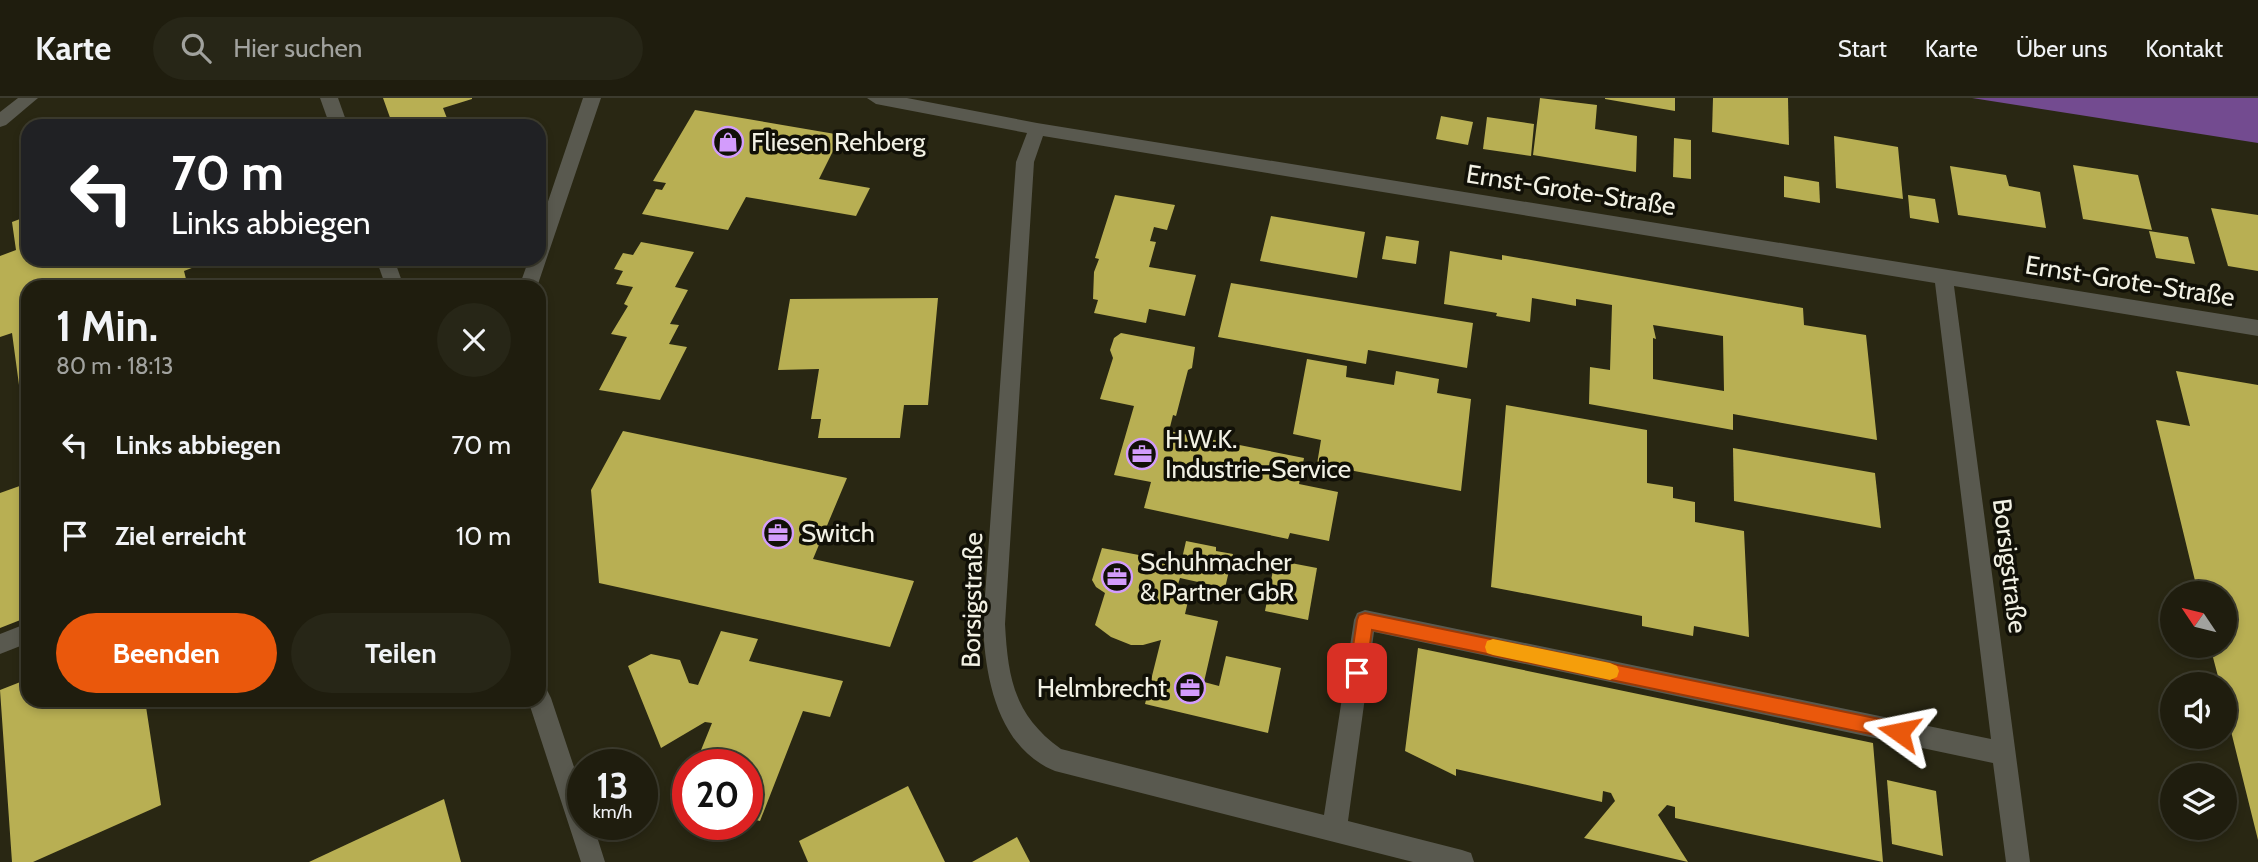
<!DOCTYPE html>
<html lang="de">
<meta charset="utf-8">
<style>
body{margin:0;font-family:Cabin,sans-serif;background:#272617;color:#f1f3f6;height:100vh;display:flex;flex-direction:column;font-size:26px;white-space:nowrap}
*{box-sizing:border-box;margin:0}
p{font-size:23px;color:#a1a29e}
.icon{flex:none;width:38px;height:38px;fill:none;stroke:currentColor;stroke-width:2;stroke-linecap:round;stroke-linejoin:round}
.map{position:relative;flex:1;overflow:hidden}
.side{position:absolute;left:21px;top:182px;width:525px;height:427px;display:flex;flex-direction:column;background:#1f1d0e;border-radius:21px;box-shadow:0 4px 10px #0003,0 0 0 2px #3c3b2e}
.side>*{flex:none}
.hud{position:absolute;left:21px;top:21px;width:525px;height:147px;border-radius:21px;box-shadow:0 4px 10px #0003,0 0 0 2px #3c3b2e;background:#202124;color:#fff;overflow:hidden}
.needle{width:46px;rotate:305deg}
.controls{position:absolute;left:2160px;top:483px;display:grid;gap:14px}
.controls a{display:grid;place-items:center;width:77px;height:77px;border-radius:50%;background:#1f1d0e;box-shadow:0 4px 10px #0003,0 0 0 2px #3c3b2e;font-size:35px}
.speed{position:absolute;left:567px;top:651px;display:flex;gap:14px;font-size:35px;font-weight:700;text-align:center}
.speed>*{display:grid;place-content:center;width:91px;height:91px;border-radius:50%;background:#1f1d0e;box-shadow:0 4px 10px #0003,0 0 0 2px #3c3b2e;line-height:1}
.speed small{font-size:18px;font-weight:400}
.speed .limit{border:10px solid #d22;background:#fff;color:#111}
.pin{position:absolute;display:grid;place-items:center;width:60px;height:60px;color:#fff;margin:-30px;border-radius:14px;box-shadow:0 4px 10px #0006}
.me{position:absolute;width:77px;margin:-38px;rotate:282deg;stroke-linejoin:round;filter:drop-shadow(0 0 5px #0008)}
.turn{display:flex;align-items:center;gap:24px;height:147px;padding:0 35px;font-size:32px}
.turn .icon{width:91px;height:91px;stroke-width:2.5}
.turn b{display:block;font-size:49px;line-height:60px}
.round{display:grid;place-items:center;flex:none;width:74px;height:74px;border-radius:37px;background:#272617}
.summary{display:flex;align-items:center;justify-content:space-between;height:119px;padding:0 35px}
h1{font-size:42px;font-weight:700;line-height:52px}
.button{display:flex;gap:14px;margin-top:auto;padding:14px 35px}
.button a{flex:1;height:80px;border-radius:42px;background:#ea580c;color:#fff;font-size:28px;font-weight:700;line-height:80px;text-align:center}
.button a+a{background:#272617;color:#f1f3f6}
ul{padding:0;list-style:none}
li{display:flex;align-items:center;gap:21px;height:91px;padding:0 35px}
li div{flex:1}
li b{display:block;font-size:26px}
li em{font-style:normal}
header{display:flex;align-items:center;gap:42px;box-sizing:border-box;height:98px;padding:0 35px;background:#1f1d0e;border-bottom:2px solid #3c3b2e}
header strong{font-size:33px}
nav{display:flex;gap:38px;margin-inline-start:auto;font-size:24px}
.search{width:490px;height:63px;background:#272617;display:flex;align-items:center;gap:18px;box-sizing:border-box;padding:0 24px;border-radius:38px;color:#a1a29e;font-size:26px}
.map>svg:first-child{display:block}
.forest{fill:#734b90}
.building{fill:#b8af53;fill-rule:evenodd}
.lines{fill:none;stroke-linecap:round;stroke-linejoin:round}
.minor{fill:#59594f;fill-rule:evenodd}
.route{fill:#ea580c;stroke:#983908;stroke-width:2}
.slow{fill:#f59e0b}
.labels{text-anchor:middle;stroke-width:7;stroke-linejoin:round;paint-order:stroke}
.poi-label{font-size:26px;fill:#f2f1e4;stroke:#111007;text-anchor:start}
.street-label{font-size:26px;fill:#f2f1e4;stroke:#111007}
</style>
<header>
<strong>Karte</strong>
<div class="search"><svg class="icon" aria-label="search" viewBox="0 0 24 24"><circle cx="10" cy="10" r="6"/><path d="M15 15l6 6"/></svg>Hier suchen</div>
<nav><a>Start</a><a>Karte</a><a>Über uns</a><a>Kontakt</a></nav>
</header>
<div class="map">
<svg width="2258" height="764" viewBox="0 0 2258 764">
<rect width="100%" height="100%" fill="#292713"/>
<polygon class="forest" points="1972,0 2258,0 2258,45"/>
<g class="building">
<polygon points="383,0 472,0 472,1 443,10 450,28 393,28"/>
<polygon points="1540,0 1597,7 1595,31 1637,38 1636,74 1533,57"/>
<polygon points="1605,0 1675,0 1675,13 1605,1"/>
<polygon points="1713,0 1788,0 1789,47 1712,34"/>
<polygon points="695,12 841,37 819,81 870,90 856,118 746,99 728,132 642,116 656,91 662,92 666,85 653,83"/>
<polygon points="1441,18 1473,24 1468,47 1436,41"/>
<polygon points="1487,19 1534,26 1531,58 1483,51"/>
<polygon points="1834,38 1898,49 1903,101 1836,90"/>
<polygon points="1674,40 1691,42 1691,81 1673,79"/>
<polygon points="2073,67 2138,77 2152,132 2083,121"/>
<polygon points="1950,68 2006,77 2009,88 2040,94 2046,130 1958,117"/>
<polygon points="1784,78 1819,84 1820,105 1784,99"/>
<polygon points="1115,97 1175,107 1167,132 1154,129 1150,143 1156,144 1149,169 1196,177 1185,218 1149,211 1146,225 1094,215 1098,202 1093,201 1094,174 1099,161 1095,160"/>
<polygon points="1908,97 1935,101 1939,125 1910,120"/>
<polygon points="2211,110 2258,117 2258,173 2228,168"/>
<polygon points="28,118 28,161 215,161 184,173 188,189 28,189 26,339 12,235 0,239 0,158 16,152 12,124"/>
<polygon points="1271,118 1365,134 1357,180 1260,163"/>
<polygon points="2149,133 2188,139 2195,166 2156,160"/>
<polygon points="1386,138 1419,143 1416,166 1382,161"/>
<polygon points="641,144 694,154 675,189 688,192 670,226 679,227 669,246 687,249 660,302 599,292 627,239 611,236 628,208 624,206 633,189 616,186 623,173 614,171 623,155 633,157"/>
<path d="M1450 153 1502 162V157L1803 210 1804 227 1866 237 1877 342 1733 316V332L1589 306 1590 269 1610 272 1612 207 1576 201V208L1532 200 1530 224 1496 218 1497 215 1444 206ZM1653 227 1723 238 1724 293 1653 281V240L1656 241Z"/>
<polygon points="1231,185 1473,225 1467,270 1368,252 1366,266 1218,239"/>
<polygon points="938,200 928,307 904,307 900,340 818,340 821,321 811,321 819,271 778,272 790,201"/>
<polygon points="1121,235 1195,249 1192,270 1188,272 1176,318 1173,317 1169,333 1304,360 1299,386 1338,394 1329,443 1290,435 1288,441 1144,410 1151,384 1114,377 1134,308 1100,301 1113,260 1110,252 1114,240"/>
<polygon points="1307,261 1347,268 1346,279 1394,287 1396,273 1439,281 1437,295 1471,301 1461,393 1317,366 1321,342 1293,336"/>
<polygon points="2176,273 2258,287 2258,742 2224,605 2224,586 2220,586 2210,548 2224,548 2224,495 2198,495 2156,322 2190,328"/>
<polygon points="1506,307 1647,332 1647,385 1673,389 1673,400 1695,404 1695,424 1744,433 1749,539 1694,528 1693,538 1642,528 1642,518 1491,489"/>
<polygon points="623,333 847,380 813,461 914,483 890,549 599,485 591,392"/>
<polygon points="1733,350 1875,375 1881,430 1734,403"/>
<polygon points="28,385 28,519 0,530 0,395"/>
<polygon points="1186,443 1216,449 1216,453 1233,456 1225,490 1180,480 1175,496 1188,503 1185,516 1218,523 1204,584 1219,588 1226,558 1281,570 1268,635 1145,606 1161,542 1143,547 1131,547 1111,539 1095,527 1105,495 1096,489 1092,482 1102,450 1181,465"/>
<polygon points="1275,462 1317,470 1308,522 1265,513"/>
<polygon points="721,533 758,541 749,563 843,583 830,619 803,613 760,723 747,720 747,667 695,667 712,625 705,624 661,650 628,568 651,556 680,562 689,585 698,587"/>
<polygon points="1418,550 1873,645 1883,764 1675,720 1675,709 1667,707 1658,717 1688,764 1584,740 1615,703 1611,695 1603,693 1602,704 1456,671 1456,678 1405,653"/>
<polygon points="28,581 28,602 145,602 161,707 33,764 12,764 0,592"/>
<polygon points="1887,682 1936,693 1943,758 1892,746"/>
<polygon points="688,683 688,708 678,706"/>
<polygon points="908,688 945,764 808,764 799,743"/>
<polygon points="444,701 461,764 309,764"/>
<polygon points="1017,739 1030,764 972,764"/>
</g>
<g class="lines">
<g class="minor">
<polygon points="18,0 38,0 6,27 0,29 0,14"/>
<polygon points="320,0 338,0 348,28 330,28"/>
<polygon points="583,0 601,0 537,189 519,189 529,161 539,161 539,130"/>
<path d="M867 0H907L1037 25 2258 222V238L1954 188 2030 764H2006L1993 665 1374 534 1348 723 1462 752 1471 755 1474 764H1413L1055 673C998 650 985 580 983 526L1016 64 1027 35 876 6ZM1043 38 1935 185 1991 641 1365 512 1357 515 1354 522 1324 717 1061 651C1014 617 1008 580 1005 526L1034 64Z"/>
<polygon points="376,161 394,161 404,189 386,189"/>
<polygon points="28,525 28,545 0,556 0,536"/>
<polygon points="539,589 547,592 551,600 583,696 583,726 593,726 605,764 581,764 528,602 539,602"/>
</g>
</g>
<polygon class="route" points="1365,515 1899,625 1906,627 1908,634 1906,640 1899,642 1372,532 1366,575 1363,580 1357,583 1351,580 1349,575 1357,522 1359,517"/>
<polygon class="slow" points="1493,541 1610,565 1617,568 1619,573 1617,579 1610,582 1493,557 1487,555 1485,549 1487,543"/>
<defs>
<g id="shop-ring" transform="scale(1.575)"><circle r="9.5" fill="#111007" stroke="#d39cfc" stroke-width="1.5"/><path d="M-5-2.5h2.3a2.7 3.5 0 0 1 5.4 0H5L5.5 6h-11ZM-1.5-2.5h3a1.5 2.3 0 0 0-3 0Z" fill="#d39cfc"/></g>
<g id="office-ring" transform="scale(1.575)"><circle r="9.5" fill="#111007" stroke="#d39cfc" stroke-width="1.5"/><path d="M-6-3h4V-5.5h4V-3h4V5H-6ZM-1-4.5V-3h2v-1.5ZM-6 0V1H6V0Z" fill="#d39cfc"/></g>
</defs>
<g fill-rule="evenodd">
<use href="#shop-ring" x="728" y="44"/>
<use href="#office-ring" x="1142" y="356"/>
<use href="#office-ring" x="778" y="435"/>
<use href="#office-ring" x="1117" y="479"/>
<use href="#office-ring" x="1190" y="590"/>
</g>
<g class="labels">
<g class="poi-label">
<text x="751" y="53">Fliesen Rehberg</text>
<text x="1165" y="350">H.W.K.<tspan x="1165" dy="30">Industrie-Service</tspan></text>
<text x="801" y="444">Switch</text>
<text x="1140" y="473">Schuhmacher<tspan x="1140" dy="30">&amp; Partner GbR</tspan></text>
<text x="1167" y="599" text-anchor="end">Helmbrecht</text>
</g>
<g class="street-label">
<text transform="translate(1571 92) rotate(9)" y="9">Ernst-Grote-Straße</text>
<text transform="translate(2130 183) rotate(9)" y="9">Ernst-Grote-Straße</text>
<text transform="translate(2010 468) rotate(83)" y="9">Borsigstraße</text>
<text transform="translate(972 502) rotate(-89)" y="9">Borsigstraße</text>
</g>
</g>
</svg>
<div class="controls">
<a><svg class="needle" viewBox="-14 -14 28 28"><path d="M0-13l5 13h-10z" fill="#e53935"/><path d="M0 13l5-13h-10z" fill="#a1a29e"/></svg></a>
<a><svg class="icon" aria-label="sound" viewBox="0 0 24 24"><path d="M4 9h4l5-4v14l-5-4H4zM17 9q2 3 0 6"/></svg></a>
<a><svg class="icon" aria-label="layers" viewBox="0 0 24 24"><path d="M12 4l9 5-9 5-9-5zM3 14l9 5 9-5"/></svg></a>
</div>
<div class="speed"><div>13<small>km/h</small></div><div class="limit">20</div></div>
<div class="pin" style="left:1357px;top:575px;background:#d93025"><svg class="icon" aria-label="arrive" viewBox="0 0 24 24"><path d="M6 21V4h12l-3 4 3 4H6"/></svg></div>
<svg class="me" style="left:1899px;top:634px" viewBox="-20 -20 40 40"><path d="M0-17L14 15 0 8-14 15z" fill="#ea580c" stroke="#fff" stroke-width="4"/></svg>
<div class="hud">
<div class="turn"><svg class="icon" aria-label="left" viewBox="0 0 24 24"><path d="M17 20v-9H6M10 6l-5 5 5 5"/></svg><div><b>70 m</b>Links abbiegen</div></div>
</div>
<section class="side">
<div class="summary"><div><h1>1 Min.</h1><p>80 m · 18:13</p></div><a class="round"><svg class="icon" aria-label="close" viewBox="0 0 24 24"><path d="M6 6l12 12M18 6L6 18"/></svg></a></div>
<ul>
<li><svg class="icon" aria-label="left" viewBox="0 0 24 24"><path d="M17 20v-9H6M10 6l-5 5 5 5"/></svg><div><b>Links abbiegen</b></div><em>70 m</em></li>
<li><svg class="icon" aria-label="arrive" viewBox="0 0 24 24"><path d="M6 21V4h12l-3 4 3 4H6"/></svg><div><b>Ziel erreicht</b></div><em>10 m</em></li>
</ul>
<div class="button"><a>Beenden</a><a>Teilen</a></div>
</section>
</div>
